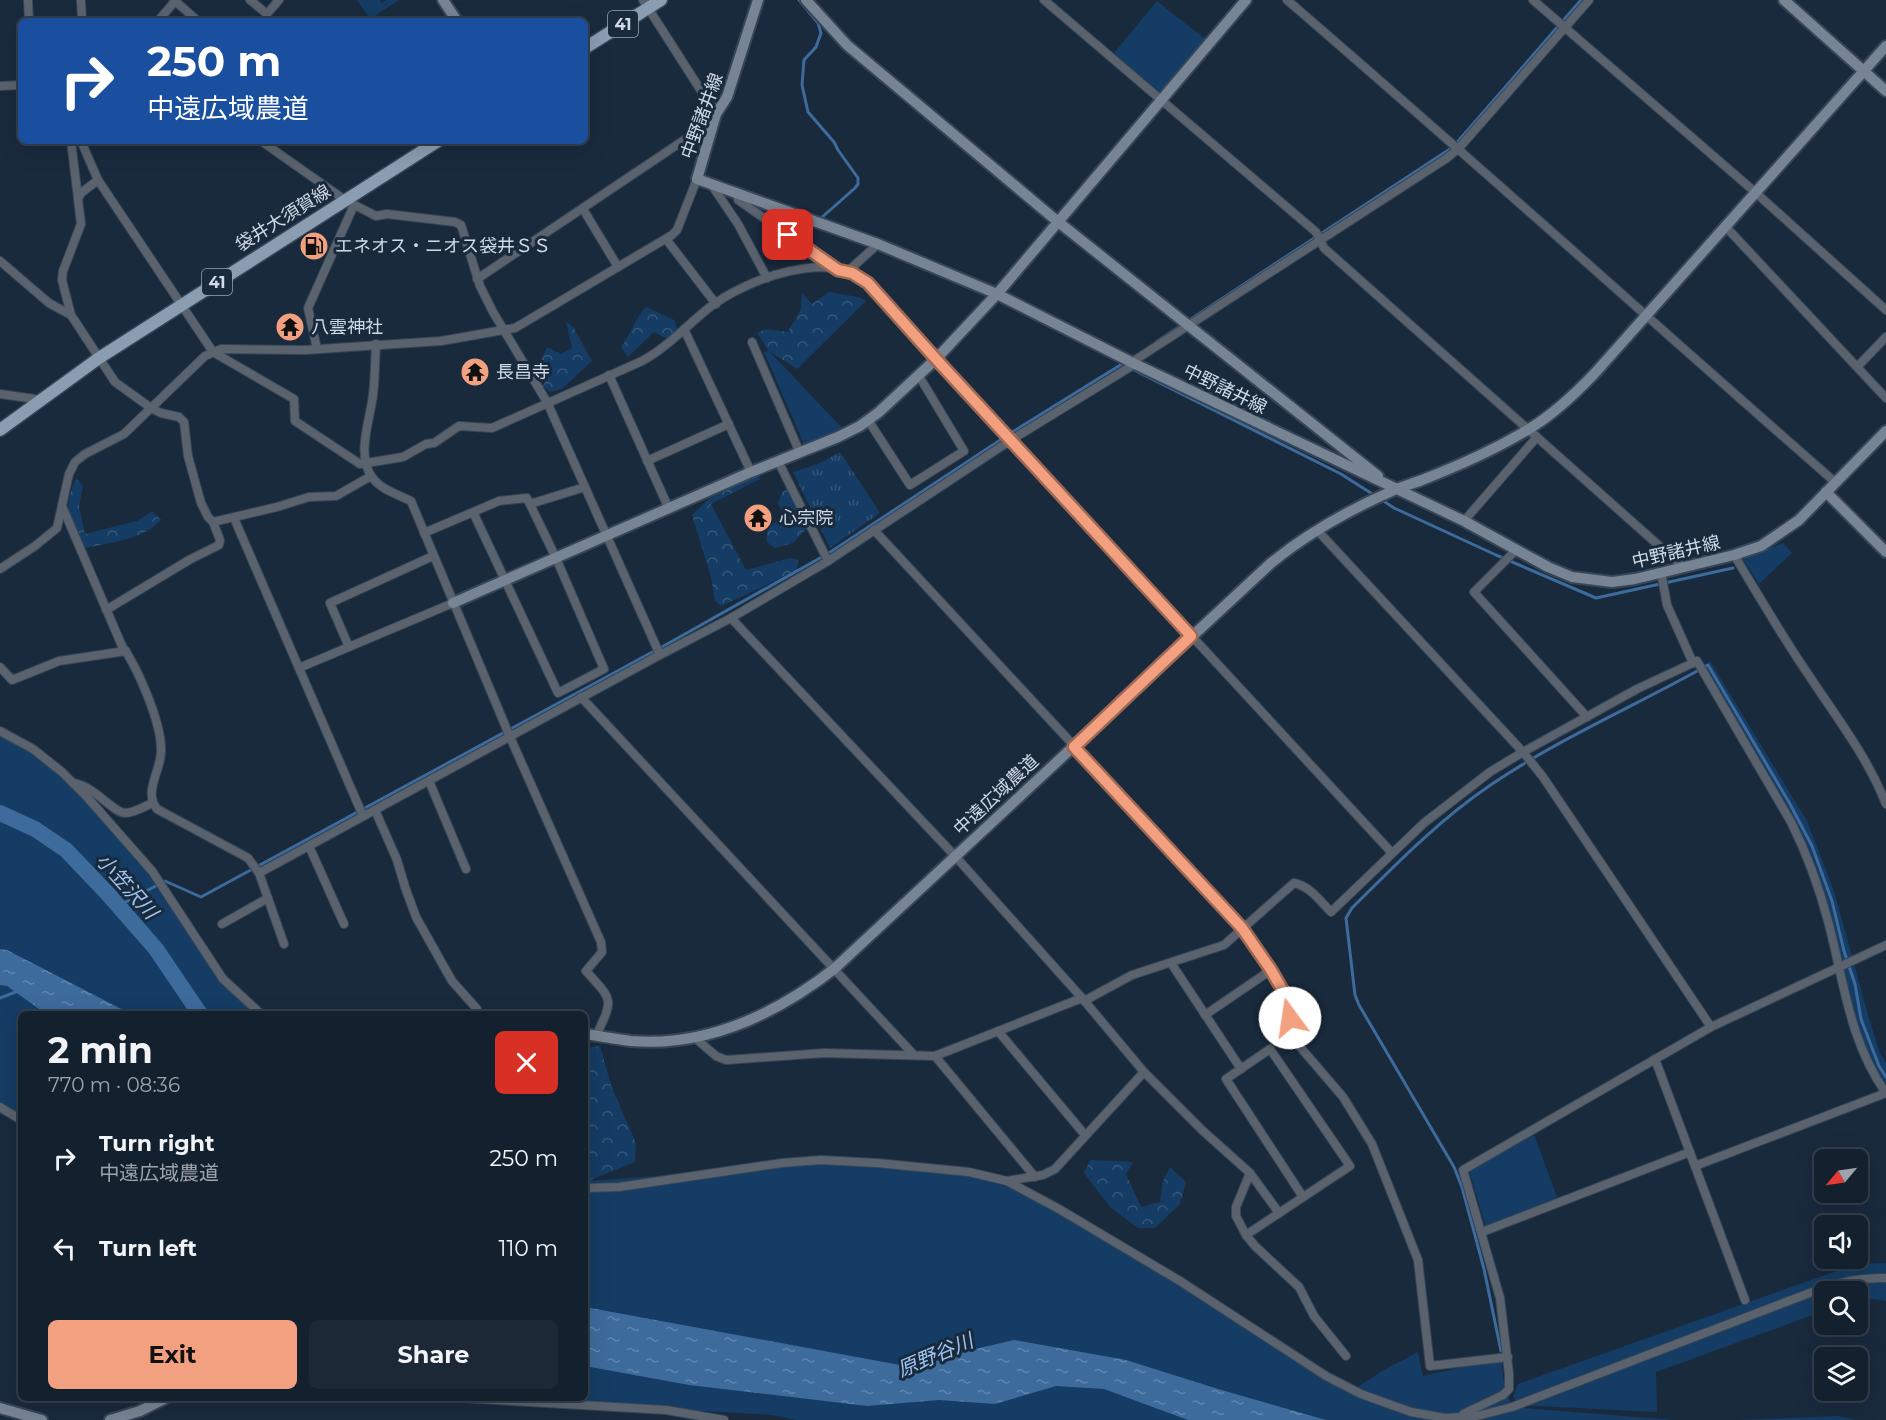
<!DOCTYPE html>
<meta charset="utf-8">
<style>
body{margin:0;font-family:Montserrat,"Noto Sans JP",sans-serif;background:#1c2836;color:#f1f3f6;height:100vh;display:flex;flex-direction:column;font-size:22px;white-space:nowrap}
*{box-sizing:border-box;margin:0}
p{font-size:20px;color:#9da3aa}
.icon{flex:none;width:33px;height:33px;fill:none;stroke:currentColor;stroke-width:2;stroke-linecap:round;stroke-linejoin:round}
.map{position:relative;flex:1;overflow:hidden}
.details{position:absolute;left:18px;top:1011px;width:570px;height:390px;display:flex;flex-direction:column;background:#13202e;border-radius:9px;box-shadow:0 6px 24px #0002,0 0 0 2px #323e4a}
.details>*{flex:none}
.banner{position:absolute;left:18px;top:18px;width:570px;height:126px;border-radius:9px;box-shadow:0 6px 24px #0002,0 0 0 2px #323e4a;background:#1a4fa0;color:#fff;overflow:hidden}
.needle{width:39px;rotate:241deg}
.buttons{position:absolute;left:1814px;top:1149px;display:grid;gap:12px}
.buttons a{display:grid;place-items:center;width:54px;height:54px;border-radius:9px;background:#13202e;box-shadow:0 6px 24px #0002,0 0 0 2px #323e4a;font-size:30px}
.pin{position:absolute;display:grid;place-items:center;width:51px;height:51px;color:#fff;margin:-26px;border-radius:12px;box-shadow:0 3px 9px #0006}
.me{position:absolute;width:66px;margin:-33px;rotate:346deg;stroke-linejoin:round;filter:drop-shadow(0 0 4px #0008)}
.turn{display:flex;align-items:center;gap:21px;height:126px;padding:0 30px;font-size:27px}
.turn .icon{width:78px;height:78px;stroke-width:2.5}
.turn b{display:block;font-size:42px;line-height:51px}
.round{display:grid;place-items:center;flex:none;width:63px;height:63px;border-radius:9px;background:#1c2836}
.summary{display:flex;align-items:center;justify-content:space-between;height:102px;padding:0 30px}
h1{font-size:36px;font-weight:700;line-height:45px}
.cta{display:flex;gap:12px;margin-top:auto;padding:12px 30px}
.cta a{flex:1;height:69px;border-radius:9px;background:#f2a080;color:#111;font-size:24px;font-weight:700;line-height:69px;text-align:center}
.cta a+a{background:#1c2836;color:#f1f3f6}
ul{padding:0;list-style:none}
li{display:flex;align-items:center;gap:18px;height:90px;padding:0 30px}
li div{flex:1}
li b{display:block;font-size:22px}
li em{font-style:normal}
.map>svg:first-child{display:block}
.green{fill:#153c64}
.forest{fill:url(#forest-crowns)}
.park{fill:url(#park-tufts)}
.water{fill:url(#water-ripples)}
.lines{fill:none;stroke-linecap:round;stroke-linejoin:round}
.stream{stroke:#3d6b9c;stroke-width:3}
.river{stroke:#3d6b9c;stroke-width:16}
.street-casing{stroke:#364658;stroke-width:10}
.secondary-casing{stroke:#364658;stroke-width:14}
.primary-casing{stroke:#364658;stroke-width:15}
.street{stroke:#5a636d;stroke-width:8}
.secondary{stroke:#768493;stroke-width:10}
.primary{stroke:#8b9db1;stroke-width:12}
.route-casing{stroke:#9d6853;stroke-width:15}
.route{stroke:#f2a080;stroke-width:10}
.labels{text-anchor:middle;stroke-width:6;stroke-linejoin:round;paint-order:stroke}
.shield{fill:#192a3d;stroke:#98a5b3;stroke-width:1.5}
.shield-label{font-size:16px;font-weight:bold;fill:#cfdae6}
.street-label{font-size:18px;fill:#cfdae6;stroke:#192a3d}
.poi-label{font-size:18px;fill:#cfdae6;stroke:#192a3d;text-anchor:start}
.water-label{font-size:20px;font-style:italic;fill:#9ec5f0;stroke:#192a3d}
</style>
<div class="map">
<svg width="1886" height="1420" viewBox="0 0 1886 1420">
<defs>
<pattern id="forest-crowns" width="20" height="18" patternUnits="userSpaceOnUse" patternTransform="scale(1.5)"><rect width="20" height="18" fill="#153c64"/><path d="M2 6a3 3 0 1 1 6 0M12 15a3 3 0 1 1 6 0" fill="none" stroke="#36587a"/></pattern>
<pattern id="park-tufts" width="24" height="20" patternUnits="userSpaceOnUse" patternTransform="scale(1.5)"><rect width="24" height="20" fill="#153c64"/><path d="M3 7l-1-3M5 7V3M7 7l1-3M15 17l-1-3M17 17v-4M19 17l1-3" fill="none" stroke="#36587a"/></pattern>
<pattern id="water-ripples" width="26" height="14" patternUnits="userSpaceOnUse" patternTransform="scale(1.5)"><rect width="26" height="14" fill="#3d6b9c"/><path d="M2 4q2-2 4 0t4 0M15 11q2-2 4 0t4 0" fill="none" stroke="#6186ae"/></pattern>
</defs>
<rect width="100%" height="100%" fill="#192a3d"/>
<g class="green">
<polygon points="357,0 380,0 382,3 386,0 399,0 370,19"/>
<polygon points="1157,1 1205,39 1161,94 1114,53"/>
<polygon points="769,351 842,428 804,444 764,352"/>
<polygon points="1783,543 1792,553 1759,584 1743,560"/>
<polygon points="1710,661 1807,821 1834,891 1870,1022 1880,1053 1886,1063 1886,1093 1862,1054 1828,921 1803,847 1701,667"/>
<polygon points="0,734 15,739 73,783 164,889 204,952 253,1014 21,1014 21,1122 0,1114"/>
<polygon points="1534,1135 1559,1202 1487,1230 1469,1171"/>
<polygon points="814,1161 889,1164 1013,1184 1353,1390 1382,1371 1418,1352 1423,1376 1501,1358 1504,1384 1512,1407 1674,1420 796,1420 773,1415 473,1398 585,1398 585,1181 743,1170"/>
<polygon points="1886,1263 1886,1301 1863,1298 1857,1300 1857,1292 1824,1292 1824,1311 1656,1372 1657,1412 1517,1405 1513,1396 1518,1384 1856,1264"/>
<polygon points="1838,1416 1857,1420 1739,1420"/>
</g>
<g class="forest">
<polygon points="829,292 858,297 866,301 797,369 769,351 757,333 765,329 788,332 801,309 802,293 812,304"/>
<path d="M646 307 674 320 679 334 671 341 654 332 628 357 621 347C631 334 635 318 646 307Z"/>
<polygon points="566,321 574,328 592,361 562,389 550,392 543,386 550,372 541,360 547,347 561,354 572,348"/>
<polygon points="758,475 760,479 711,504 746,570 790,558 798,560 797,571 721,606 715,601 711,577 692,515 709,499"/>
<path d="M76 478 83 486 79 506 85 534 137 521 152 511 161 520C142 540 112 542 86 548 65 524 64 506 76 478Z"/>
<path d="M791 487 806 529 793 543 775 548 767 542C765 527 772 524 784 517L778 503 782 492Z"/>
<polygon points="600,1046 612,1088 636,1143 635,1162 588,1181 585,1178 585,1048"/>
<polygon points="1090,1160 1133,1162 1126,1174 1141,1207 1160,1202 1163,1181 1170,1167 1186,1182 1180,1204 1155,1228 1138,1228 1110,1207 1084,1173"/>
</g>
<polygon class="park" points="840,452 880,513 830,548 793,472 820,463"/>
<g class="water">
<polygon points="0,949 7,950 131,1014 46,1014 7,986 0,985"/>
<polygon points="585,1307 916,1368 967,1351 1014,1340 1126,1360 1218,1389 1326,1420 1188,1420 1104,1389 1056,1386 995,1404 939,1400 867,1406 689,1385 585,1366"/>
</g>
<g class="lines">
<g class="stream">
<polyline points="799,0 818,23 821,33 816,47 804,60 802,85 808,112 834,142 838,150 858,178 858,184 855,188 820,219"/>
<polyline points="795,257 798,243 815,224"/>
<polyline points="1156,342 1453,147 1581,0"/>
<polyline points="1382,500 1394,508 1496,555 1596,598 1733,568"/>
<polyline points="118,906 165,881 201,897 669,643 829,553 1014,431 1122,364 1341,474 1374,495"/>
<polyline points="0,998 18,991"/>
<path d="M1501 1351 1484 1269 1462 1187 1454 1167 1359 1005 1355 995 1346 918 1352 908C1396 864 1440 819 1492 784 1560 738 1637 705 1708 665L1790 804 1812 846 1832 901 1844 951 1855 984 1861 1019 1879 1066 1886 1077"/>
</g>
<polyline class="river" points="0,813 35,829 66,850 108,894 156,949 200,1014"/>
<g class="street-casing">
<g id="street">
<polyline points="28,0 29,21"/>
<polyline points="81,0 82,21"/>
<polyline points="250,0 267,14 279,0"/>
<polyline points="643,0 716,114"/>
<polyline points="1044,0 1316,232 1324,248 1683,567"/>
<path d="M1287 0C1472 159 1652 322 1835 482"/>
<polyline points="1533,0 1755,192 1886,310"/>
<polyline points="175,1 198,21"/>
<polyline points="158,21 176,0"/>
<polyline points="0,86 21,85"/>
<polyline points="71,141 78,198"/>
<path d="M81 141 98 180 213 352 294 399 295 421 360 464 403 457 426 444 434 443 459 426 492 428 642 361C668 347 687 325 710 307 747 279 829 248 869 283 877 290 883 300 890 308 905 325 920 342 936 359L1392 853"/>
<polyline points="261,141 345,200 376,216 387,214 455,222 461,225 480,286 493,312 547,402 660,655"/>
<polyline points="98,180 81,193 78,199 81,224 63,271 62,280 71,315 115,382 151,408 161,413 179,417 184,422 188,456 201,503 208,517 213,522 277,507 309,497 336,496 371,476"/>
<polyline points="711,184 738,224 767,278"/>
<polyline points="737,192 738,200 835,268"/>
<polyline points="583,209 618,267"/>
<polyline points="1725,226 1886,398"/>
<polyline points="666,239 716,304"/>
<polyline points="0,261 49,303 71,315"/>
<polyline points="847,272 878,244"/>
<polyline points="477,279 714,120"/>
<polyline points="684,329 751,472"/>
<polyline points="752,342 800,453"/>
<path d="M376 344C375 361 375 379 373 395 370 420 356 455 372 477 381 490 397 494 411 501L510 737 601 942 602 952 586 971C613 1001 614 998 596 1036"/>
<polyline points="317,349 308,308 354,205"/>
<polyline points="1132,362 1447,158 1459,148 1589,0"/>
<polyline points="1858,366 1886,337"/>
<polyline points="609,375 669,509"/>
<polyline points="0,394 42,400"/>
<polyline points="868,420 910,485 964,451 919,376"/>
<polyline points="647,461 729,424"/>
<polyline points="778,461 828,561"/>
<polyline points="530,504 585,487"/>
<path d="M62 506 122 646C138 668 162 724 161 751 161 771 143 792 157 809L248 858 259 873 284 944"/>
<polyline points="234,518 363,816"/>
<polyline points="1464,521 1537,437"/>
<polyline points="874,530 1243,928 1271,970 1290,1003 1289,1034 1343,1097 1372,1144 1418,1260 1430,1366 1508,1357"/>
<polyline points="1317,530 1523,752 1543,777 1711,1027"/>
<polyline points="424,533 499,501 527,498 556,558 604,669 558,693 473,512"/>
<polyline points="1516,550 1474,592 1587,717"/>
<path d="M1734 555C1759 596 1783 638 1810 677 1837 718 1868 758 1886 804"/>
<polyline points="0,569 35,546 57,528 69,474 75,462 85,454 124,434 205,356 221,349 305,350 441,341 515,328 672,235 677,230 697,179"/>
<polyline points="1661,572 1667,605 1693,663"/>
<polyline points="106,610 189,560 219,545 220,540 213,522"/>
<polyline points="731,618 955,856 1082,998 1144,1072 1203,1131 1250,1173 1236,1207 1236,1216 1246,1235 1255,1246 1299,1287 1314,1316 1346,1356"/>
<polyline points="349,647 330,603 433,556"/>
<polyline points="0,667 12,680 59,661 126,651"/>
<polyline points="299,668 453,603"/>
<polyline points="581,697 914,1055"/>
<polyline points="0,731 33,749 62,772 87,797 152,871 223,979 261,1014"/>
<polyline points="429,781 466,869"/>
<path d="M73 783C95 786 113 813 125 813 134 813 144 807 152 803"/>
<polyline points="375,810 397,860 405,887 416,917 452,981 477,1009 476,1014"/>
<polyline points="309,846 344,924"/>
<polyline points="259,873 656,657 731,618 828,561 1011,440 1135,364"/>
<polyline points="222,924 268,898"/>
<polyline points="1171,963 1241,1069"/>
<path d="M1084 1001 1132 975 1224 945 1294 883C1310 886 1320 901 1331 912L1424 823 1490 772 1523 752 1637 689 1697 661 1791 822C1807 854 1819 887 1828 921 1844 981 1849 1041 1886 1093"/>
<polyline points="1205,1015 1271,970"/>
<polyline points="998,1031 1085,1135"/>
<polyline points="694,1037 716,1056 726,1060 824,1053 935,1056 1082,998"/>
<polyline points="935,1056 1035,1177"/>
<polyline points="1655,1059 1745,1300"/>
<polyline points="0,1107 21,1120"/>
<polyline points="1695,1166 1886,1093"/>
<polyline points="1250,1173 1279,1213"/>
<polyline points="1007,1181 1043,1175 1055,1169 1144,1072"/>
<path d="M585 1188 619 1187 782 1163 821 1160 877 1163 969 1172 1007 1181 1059 1209 1180 1281 1326 1376 1361 1394 1411 1412 1445 1418 1477 1416 1512 1407 1820 1289C1842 1282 1862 1277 1886 1278"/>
<polyline points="1482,1232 1690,1152"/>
<polyline points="1246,1235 1350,1166 1270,1049 1226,1079 1303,1197"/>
<polyline points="463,1398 666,1410 724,1420"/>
<polyline points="1463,1414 1503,1395 1509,1389 1509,1374 1500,1298 1463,1170 1711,1027 1886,945"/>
</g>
</g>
<g class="secondary-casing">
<g id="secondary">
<polyline points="443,0 457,21"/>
<polyline points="758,0 727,97 716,114 697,179 878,244 997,294 1135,364 1464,521 1548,567 1572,577 1612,582 1635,579 1734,555 1761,546 1799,520 1886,431"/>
<polyline points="806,0 847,45 1057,221 1378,476"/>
<polyline points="1784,0 1886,91"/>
<polyline points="1826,492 1886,552"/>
<polyline points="453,603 751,472 838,437 860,426 879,412 936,359 997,294 1246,0"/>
<path d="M585 1034C600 1036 615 1039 631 1041 706 1047 776 1014 834 969L1271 563C1308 533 1349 510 1392 491 1402 486 1412 484 1422 480 1458 466 1496 449 1529 429 1554 414 1575 394 1595 373L1886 46"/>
<polyline points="0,1408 42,1420"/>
<polyline points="110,1420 140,1411 166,1398"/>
</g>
</g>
<g class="primary-casing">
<g id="primary">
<polyline points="585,48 661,0"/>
<polyline points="0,430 99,358 438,141"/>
</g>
</g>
<use href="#street" class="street"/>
<use href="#secondary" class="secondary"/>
<use href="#primary" class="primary"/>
</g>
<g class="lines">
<g class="route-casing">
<polyline id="route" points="788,235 838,270 852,273 868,283 936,359 1191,636 1074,747 1242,928 1271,970 1290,1003 1290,1018"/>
</g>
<use href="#route" class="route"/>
</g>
<defs>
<g id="fuel-disc" transform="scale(1.5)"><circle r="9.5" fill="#f2a080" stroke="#192a3d"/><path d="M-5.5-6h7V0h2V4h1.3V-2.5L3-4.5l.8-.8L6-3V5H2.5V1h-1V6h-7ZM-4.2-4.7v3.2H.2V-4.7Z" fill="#111"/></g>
<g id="temple-disc" transform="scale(1.5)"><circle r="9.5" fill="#f2a080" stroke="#192a3d"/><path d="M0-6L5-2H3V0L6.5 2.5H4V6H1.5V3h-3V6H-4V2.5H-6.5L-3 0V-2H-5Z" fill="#111"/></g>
</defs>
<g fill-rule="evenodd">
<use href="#fuel-disc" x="314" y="246"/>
<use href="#temple-disc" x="290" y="327"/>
<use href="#temple-disc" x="475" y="372"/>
<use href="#temple-disc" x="758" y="518"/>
</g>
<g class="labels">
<g class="shield">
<rect x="608" y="11" width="30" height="26" rx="4.5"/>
<rect x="202" y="269" width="30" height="26" rx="4.5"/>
</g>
<g class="shield-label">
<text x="623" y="30">41</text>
<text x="217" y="288">41</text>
</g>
<g class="street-label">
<text transform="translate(702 116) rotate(-70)" y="6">中野諸井線</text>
<text transform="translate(283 218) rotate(-32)" y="6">袋井大須賀線</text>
<text transform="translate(1225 389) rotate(26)" y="6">中野諸井線</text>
<text transform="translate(1676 552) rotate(-13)" y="6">中野諸井線</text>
<text transform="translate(996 795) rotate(-43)" y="6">中遠広域農道</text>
</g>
<g class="poi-label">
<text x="335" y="252">エネオス・ニオス袋井ＳＳ</text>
<text x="311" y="333">八雲神社</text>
<text x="496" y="378">長昌寺</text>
<text x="779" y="524">心宗院</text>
</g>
<g class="water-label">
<text transform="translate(127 886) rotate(48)" y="7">小笠沢川</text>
<text transform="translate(935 1355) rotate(-23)" y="7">原野谷川</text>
</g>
</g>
</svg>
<div class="buttons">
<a><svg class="needle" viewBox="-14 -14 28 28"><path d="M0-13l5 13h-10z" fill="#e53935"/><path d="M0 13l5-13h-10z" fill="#9da3aa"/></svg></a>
<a><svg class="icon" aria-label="sound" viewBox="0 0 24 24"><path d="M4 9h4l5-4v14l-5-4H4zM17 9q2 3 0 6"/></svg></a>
<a><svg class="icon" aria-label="search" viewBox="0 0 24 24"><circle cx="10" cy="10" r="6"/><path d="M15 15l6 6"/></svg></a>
<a><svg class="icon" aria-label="layers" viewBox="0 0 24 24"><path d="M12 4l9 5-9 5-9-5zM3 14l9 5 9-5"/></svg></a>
</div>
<div class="pin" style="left:788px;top:235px;background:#d93025"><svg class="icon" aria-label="arrive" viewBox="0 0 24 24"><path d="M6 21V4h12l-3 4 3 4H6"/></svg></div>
<svg class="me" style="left:1290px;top:1018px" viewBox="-20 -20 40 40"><circle r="19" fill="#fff"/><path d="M0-13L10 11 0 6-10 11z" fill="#f2a080"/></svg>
<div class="banner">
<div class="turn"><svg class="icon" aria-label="right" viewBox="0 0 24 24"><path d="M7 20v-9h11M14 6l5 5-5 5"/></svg><div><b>250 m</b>中遠広域農道</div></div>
</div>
<section class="details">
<div class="summary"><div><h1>2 min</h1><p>770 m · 08:36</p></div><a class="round" style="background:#d93025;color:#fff"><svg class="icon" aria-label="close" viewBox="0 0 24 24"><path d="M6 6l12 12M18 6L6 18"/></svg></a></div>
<ul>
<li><svg class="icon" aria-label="right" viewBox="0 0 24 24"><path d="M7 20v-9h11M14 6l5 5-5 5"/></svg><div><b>Turn right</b><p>中遠広域農道</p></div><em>250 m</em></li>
<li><svg class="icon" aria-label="left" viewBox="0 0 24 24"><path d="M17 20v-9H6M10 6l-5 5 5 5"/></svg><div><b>Turn left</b></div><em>110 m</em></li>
</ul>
<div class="cta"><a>Exit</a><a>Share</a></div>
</section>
</div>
